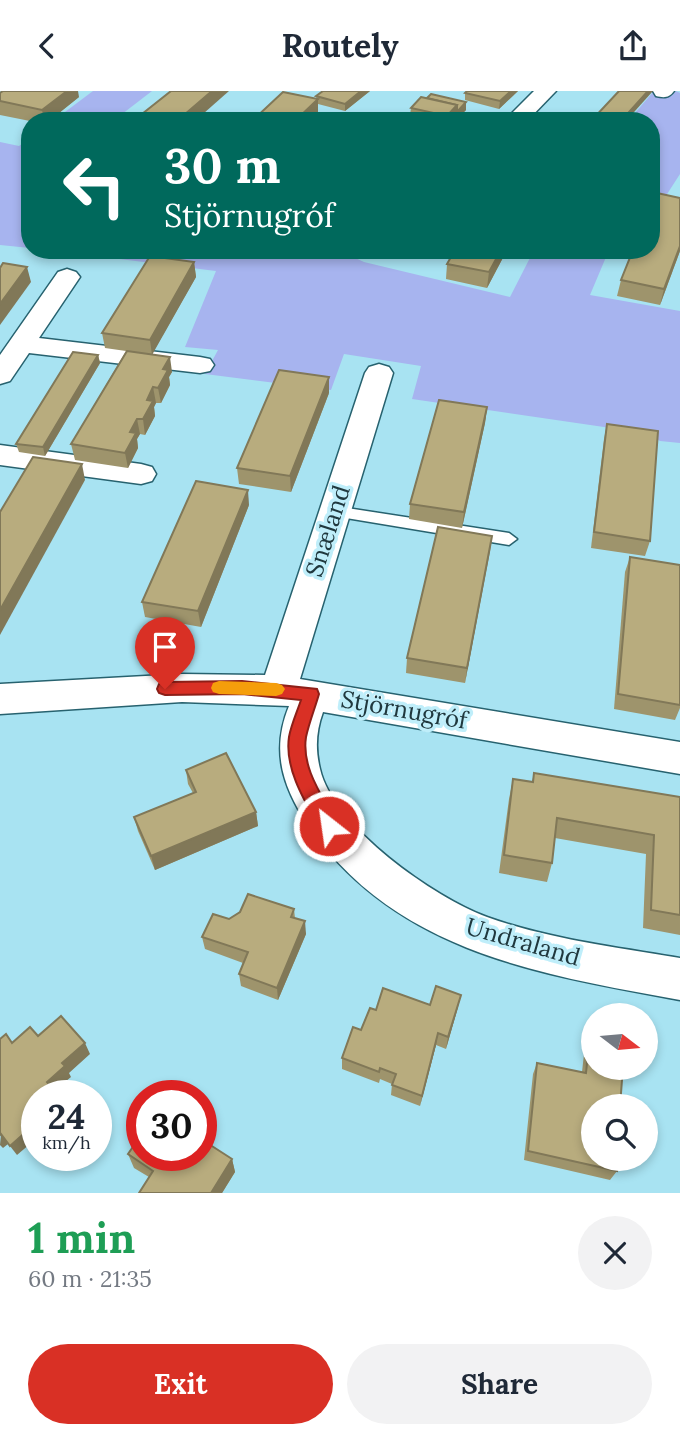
<!DOCTYPE html>
<meta charset="utf-8">
<style>
body{margin:0;font-family:Lora,serif;background:#f2f2f3;color:#1f2937;height:100vh;display:flex;flex-direction:column;font-size:26px;white-space:nowrap}
*{box-sizing:border-box;margin:0}
p{font-size:23px;color:#747a83}
.icon{flex:none;width:38px;height:38px;fill:none;stroke:currentColor;stroke-width:2;stroke-linecap:round;stroke-linejoin:round}
.map{position:relative;height:1102px;overflow:hidden}
.panel{display:flex;flex-direction:column;background:#fff;flex:1}
.panel>*{flex:none}
.hud{position:absolute;left:21px;top:21px;width:639px;height:147px;border-radius:28px;box-shadow:0 4px 10px #0003;background:#00695c;color:#fff;overflow:hidden}
.needle{width:46px;rotate:106deg}
.buttons{position:absolute;left:581px;top:912px;display:grid;gap:14px}
.buttons a{display:grid;place-items:center;width:77px;height:77px;border-radius:50%;background:#fff;box-shadow:0 4px 10px #0003;font-size:35px}
.speed{position:absolute;left:21px;top:989px;display:flex;gap:14px;font-size:35px;font-weight:700;text-align:center}
.speed>*{display:grid;place-content:center;width:91px;height:91px;border-radius:50%;background:#fff;box-shadow:0 4px 10px #0003;line-height:1}
.speed small{font-size:18px;font-weight:400}
.speed .limit{border:10px solid #d22;background:#fff;color:#111}
.pin{position:absolute;display:grid;place-items:center;width:60px;height:60px;color:#fff;margin:-72px -30px;border-radius:50% 50% 50% 0;rotate:-45deg;box-shadow:0 0 7px #0007}
.pin .icon{rotate:45deg}
.me{position:absolute;width:77px;margin:-38px;rotate:330deg;stroke-linejoin:round;filter:drop-shadow(0 0 5px #0008)}
.turn{display:flex;align-items:center;gap:24px;height:147px;padding:0 28px;font-size:32px}
.turn .icon{width:91px;height:91px;stroke-width:2.5}
.turn b{display:block;font-size:49px;line-height:60px}
.round{display:grid;place-items:center;flex:none;width:74px;height:74px;border-radius:37px;background:#f2f2f3}
.summary{display:flex;align-items:center;justify-content:space-between;height:119px;padding:0 28px}
h1{font-size:42px;font-weight:700;line-height:52px;color:#1e9e55}
.cta{display:flex;gap:14px;margin-top:auto;padding:14px 28px}
.cta a{flex:1;height:80px;border-radius:42px;background:#d93025;color:#fff;font-size:28px;font-weight:700;line-height:80px;text-align:center}
.cta a+a{background:#f2f2f3;color:#1f2937}
header{display:flex;justify-content:space-between;align-items:center;height:91px;padding:0 28px;background:#fff;font-size:32px;font-weight:700}
.map>svg:first-child{display:block}
.green{fill:#a7b4ef}
.lines{fill:none;stroke-linecap:round;stroke-linejoin:round}
.service-casing{stroke:#27626f;stroke-width:3}
.minor-casing{stroke:#27626f;stroke-width:3}
.service{fill:#fff;fill-rule:evenodd}
.minor{fill:#fff;fill-rule:evenodd}
.wall{fill:#9e946c}
.shaded-wall{fill:#817858}
.building{fill:#b8ac7e;stroke:#817858;stroke-width:2}
.route{fill:#d93025;stroke:#8d1f18;stroke-width:2}
.slow{fill:#f59e0b}
.labels{text-anchor:middle;stroke-width:7;stroke-linejoin:round;paint-order:stroke}
.street-label{font-size:24px;fill:#20383e;stroke:#bfeefa}
</style>
<header><svg class="icon" aria-label="back" viewBox="0 0 24 24"><path d="M15 5l-7 7 7 7"/></svg>Routely<svg class="icon" aria-label="share" viewBox="0 0 24 24"><path d="M12 15V3M7 8l5-5 5 5M5 13v7h14v-7"/></svg></header>
<div class="map">
<svg width="680" height="1102" viewBox="0 0 680 1102">
<rect width="100%" height="100%" fill="#a8e3f2"/>
<g class="green">
<polygon points="93,0 152,0 113,30 53,30"/>
<polygon points="654,0 671,5 676,0 680,2 680,83 660,114 651,112 651,30 628,30"/>
<polygon points="30,47 30,157 0,154 0,51 19,55"/>
<polygon points="47,159 338,159 364,171 510,206 534,159 609,159 590,204 680,220 680,352 660,350 645,342 412,308 421,275 344,263 331,299 205,283 218,259 185,256 216,180"/>
</g>
<g class="lines">
<g class="service-casing">
<polygon id="service" points="334,415 509,442 517,448 509,454 328,424 326,420 328,416"/>
</g>
<g class="minor-casing">
<g id="minor">
<polygon points="534,0 556,0 527,30 504,30"/>
<path d="M653 0H674C669 7 664 7 656 5Z"/>
<polygon points="67,178 76,181 80,186 39,247 200,266 210,268 214,274 210,280 200,282 29,262 10,290 0,293 0,264 58,181"/>
<path d="M379 273 389 276 393 282 300 588 680 651V683L323 621C316 640 315 658 320 678 333 736 435 807 487 826 549 848 616 856 680 867V909C539 883 395 861 308 734 282 695 271 659 289 615L182 611 0 623V593L182 583 265 584 365 282 369 276Z"/>
<polygon points="0,354 141,373 152,376 156,383 152,390 141,393 0,374"/>
</g>
</g>
<use href="#service" class="service"/>
<use href="#minor" class="minor"/>
</g>
<g class="wall">
<polygon points="323,0 370,0 345,20 318,13 318,22 316,5"/>
<polygon points="518,0 499,18 465,9 465,2"/>
<polygon points="0,2 79,6 49,30 30,30 0,24"/>
<polygon points="427,7 466,11 466,19 455,30 404,30 410,24 411,17"/>
<polygon points="142,23 195,30 143,30"/>
<polygon points="507,159 487,197 446,188 447,173"/>
<polygon points="680,160 660,214 617,205 621,189"/>
<polygon points="194,171 196,186 152,263 172,281 169,286 170,294 161,312 156,312 154,316 155,325 145,344 140,343 137,348 138,357 128,377 75,369 71,353 126,260 105,257 102,242"/>
<polygon points="98,264 100,272 45,365 19,361 16,353"/>
<polygon points="329,302 291,401 239,393 237,377"/>
<polygon points="487,316 485,332 462,437 409,428 410,413"/>
<polygon points="607,333 650,450 645,465 591,457 604,348"/>
<polygon points="249,414 201,536 145,526 142,511"/>
<polygon points="492,445 465,592 406,582 407,567"/>
<polygon points="630,466 680,474 680,617 675,629 614,618 625,481"/>
<polygon points="186,679 256,721 258,735 155,779 138,740 134,726 193,702 188,693"/>
<polygon points="534,682 680,706 680,844 643,837 646,763 555,747 552,772 547,791 499,782 509,708 513,688 532,691"/>
<polygon points="294,818 295,827 306,843 278,909 241,895 239,883 243,872 205,858 202,846 229,828"/>
<polygon points="430,914 458,916 446,958 436,954 420,1015 391,1004 392,993 380,988 379,992 342,978 342,967 376,919"/>
<polygon points="590,943 617,1080 610,1089 524,1069 533,983 537,972 582,981 585,954"/>
<polygon points="128,1063 232,1068 235,1081 222,1102 139,1102 149,1086 134,1077"/>
</g>
<g class="shaded-wall">
<polygon points="67,0 78,0 79,6 49,30 44,30 42,19"/>
<polygon points="212,0 229,0 195,30 177,30"/>
<polygon points="361,0 370,0 345,20 345,13"/>
<polygon points="511,0 518,0 499,18 500,10"/>
<polygon points="648,0 653,0 626,30 621,30"/>
<polygon points="318,8 318,22 310,30 295,30"/>
<polygon points="466,11 466,19 455,30 446,30 447,25 457,14"/>
<polygon points="680,155 680,160 660,214 664,198"/>
<polygon points="501,159 507,159 487,197 489,181"/>
<polygon points="194,171 196,186 152,264 150,249"/>
<polygon points="27,176 31,191 0,234 0,213"/>
<polygon points="98,264 100,272 45,365 43,356"/>
<polygon points="170,266 172,281 169,286 170,294 161,312 158,297 163,278"/>
<polygon points="329,286 329,302 291,401 290,385"/>
<polygon points="153,296 156,312 154,316 155,325 145,344 143,328 147,309"/>
<polygon points="487,316 485,332 462,437 464,421"/>
<polygon points="137,328 140,343 137,348 138,357 128,377 125,362 130,341"/>
<polygon points="82,373 85,389 0,544 0,519"/>
<polygon points="248,399 249,414 201,536 198,520"/>
<polygon points="492,445 490,460 465,592 467,577"/>
<polygon points="256,721 258,735 155,779 151,765"/>
<polygon points="305,830 306,843 278,909 277,897"/>
<polygon points="461,904 458,916 446,958 448,946"/>
<polygon points="438,942 436,954 420,1015 422,1005"/>
<polygon points="85,952 90,963 69,982 71,986 53,1001 47,991 62,972"/>
<polygon points="37,1031 37,1047 17,1064 10,1055"/>
<polygon points="1,1043 8,1053 3,1057 0,1054"/>
<polygon points="232,1068 235,1081 222,1102 211,1102"/>
</g>
<g class="building">
<polygon points="3,0 67,0 42,19 0,10 0,2"/>
<polygon points="171,0 212,0 177,30 171,30 142,23"/>
<polygon points="323,0 361,0 345,13 316,5"/>
<polygon points="467,0 511,0 500,10 465,2"/>
<polygon points="619,0 648,0 621,30 591,30"/>
<polygon points="283,1 318,8 295,30 252,30"/>
<polygon points="431,3 466,11 457,21 457,14 427,7"/>
<polygon points="421,6 457,14 447,25 411,17"/>
<polygon points="410,24 436,30 404,30"/>
<polygon points="657,102 680,107 680,155 664,198 621,189 633,159 651,159 651,118"/>
<polygon points="455,159 501,159 489,181 447,173"/>
<polygon points="150,165 194,171 150,249 102,242"/>
<polygon points="3,172 27,176 0,213 0,177"/>
<polygon points="127,260 170,266 163,278 168,279 158,297 153,296 147,309 153,310 143,328 137,328 130,341 136,342 125,362 71,353"/>
<polygon points="73,261 98,264 43,356 16,353"/>
<polygon points="279,279 329,286 290,385 237,377"/>
<polygon points="439,309 487,316 464,421 410,413"/>
<polygon points="607,333 658,340 650,450 594,441"/>
<polygon points="33,366 82,373 0,519 0,421"/>
<polygon points="196,390 248,399 198,520 142,511"/>
<polygon points="438,436 492,445 467,577 407,567"/>
<polygon points="630,466 680,474 680,614 618,603"/>
<polygon points="226,662 256,721 151,765 134,726 196,701 186,679"/>
<polygon points="534,682 680,706 680,824 651,819 654,744 557,727 552,772 504,764 513,688 533,691"/>
<polygon points="248,803 294,818 291,826 305,830 277,897 239,883 248,861 202,846 213,823 229,828 240,821"/>
<polygon points="436,895 461,904 448,946 438,942 422,1005 392,994 396,983 380,977 379,981 342,967 353,936 361,939 370,917 376,919 383,897 430,914"/>
<polygon points="61,925 85,952 62,972 65,975 47,991 58,1004 37,1004 37,1031 10,1055 1,1043 0,1044 0,948 6,943 12,952 30,936 38,945"/>
<polygon points="590,943 593,943 593,976 623,976 620,1015 593,1015 593,1068 617,1068 617,1080 528,1060 537,972 586,982"/>
<polygon points="142,1043 142,1064 201,1064 201,1048 232,1068 211,1102 139,1102 153,1080 128,1063"/>
</g>
<path class="route" d="M242 590 317 598 319 603C315 617 309 632 306 646 301 679 325 708 338 735L335 741 329 743 322 741C307 714 284 679 289 646 291 634 297 621 301 609L242 603 165 604 159 602 157 598 159 593 165 591Z"/>
<polygon class="slow" points="219,590 276,592 282,594 285,598 282,603 276,605 219,603 213,601 211,597 213,592"/>
<g class="labels">
<g class="street-label">
<text transform="translate(328 440) rotate(-72)" y="8">Snæland</text>
<text transform="translate(404 619) rotate(10)" y="8">Stjörnugróf</text>
<text transform="translate(523 851) rotate(16)" y="8">Undraland</text>
</g>
</g>
</svg>
<div class="buttons">
<a><svg class="needle" viewBox="-14 -14 28 28"><path d="M0-13l5 13h-10z" fill="#e53935"/><path d="M0 13l5-13h-10z" fill="#747a83"/></svg></a>
<a><svg class="icon" aria-label="search" viewBox="0 0 24 24"><circle cx="10" cy="10" r="6"/><path d="M15 15l6 6"/></svg></a>
</div>
<div class="speed"><div>24<small>km/h</small></div><div class="limit">30</div></div>
<div class="pin" style="left:165px;top:598px;background:#d93025"><svg class="icon" aria-label="arrive" viewBox="0 0 24 24"><path d="M6 21V4h12l-3 4 3 4H6"/></svg></div>
<svg class="me" style="left:329px;top:735px" viewBox="-20 -20 40 40"><circle r="17" fill="#d93025" stroke="#fff" stroke-width="3"/><path d="M0-11L8 9 0 5-8 9z" fill="#fff"/></svg>
<div class="hud">
<div class="turn"><svg class="icon" aria-label="left" viewBox="0 0 24 24"><path d="M17 20v-9H6M10 6l-5 5 5 5"/></svg><div><b>30 m</b>Stjörnugróf</div></div>
</div>
</div>
<section class="panel">
<div class="summary"><div><h1>1 min</h1><p>60 m · 21:35</p></div><a class="round"><svg class="icon" aria-label="close" viewBox="0 0 24 24"><path d="M6 6l12 12M18 6L6 18"/></svg></a></div>
<div class="cta"><a>Exit</a><a>Share</a></div>
</section>
